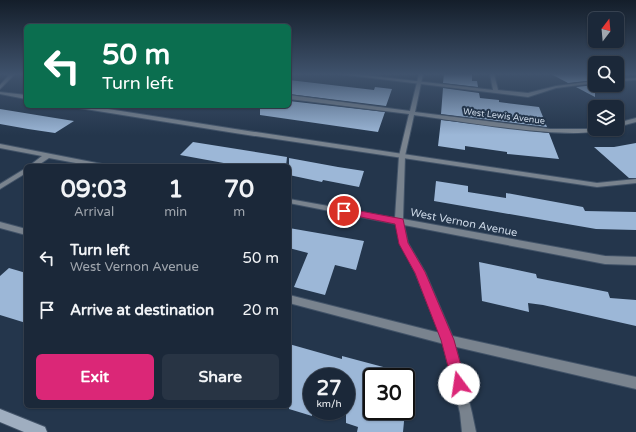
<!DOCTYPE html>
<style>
body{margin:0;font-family:"Varela Round",sans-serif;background:#283444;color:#f1f3f6;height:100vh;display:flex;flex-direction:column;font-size:15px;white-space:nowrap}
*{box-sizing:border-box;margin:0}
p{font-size:13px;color:#a0a6ae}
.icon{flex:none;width:22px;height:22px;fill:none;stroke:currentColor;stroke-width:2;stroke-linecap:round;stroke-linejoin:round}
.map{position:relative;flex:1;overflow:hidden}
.sheet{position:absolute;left:24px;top:164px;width:267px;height:244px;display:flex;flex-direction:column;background:#1b2839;border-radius:6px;box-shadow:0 1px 3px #0004,0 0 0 1px #394453}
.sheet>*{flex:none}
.guide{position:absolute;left:24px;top:24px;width:267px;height:84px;border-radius:6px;box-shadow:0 1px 3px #0004,0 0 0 1px #394453;background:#0b6e4f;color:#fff;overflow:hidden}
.needle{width:26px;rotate:16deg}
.buttons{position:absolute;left:588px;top:12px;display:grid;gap:8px}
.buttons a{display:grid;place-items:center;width:36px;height:36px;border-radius:6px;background:#1b2839;box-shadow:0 1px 3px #0004,0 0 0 1px #394453;font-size:20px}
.speed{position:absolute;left:303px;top:368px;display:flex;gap:8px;font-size:20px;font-weight:700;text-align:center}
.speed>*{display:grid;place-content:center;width:52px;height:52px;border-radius:50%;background:#1b2839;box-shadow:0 1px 3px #0004,0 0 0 1px #394453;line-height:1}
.speed small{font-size:10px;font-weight:400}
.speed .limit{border:2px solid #111;border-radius:6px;background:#fff;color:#111}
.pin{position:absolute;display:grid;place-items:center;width:34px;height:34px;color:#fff;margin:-17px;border:2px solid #fff;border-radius:50%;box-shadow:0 1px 4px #0007}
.me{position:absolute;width:44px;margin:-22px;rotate:346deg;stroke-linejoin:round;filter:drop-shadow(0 0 3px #0008)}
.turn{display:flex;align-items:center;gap:14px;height:84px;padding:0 12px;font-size:18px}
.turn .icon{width:52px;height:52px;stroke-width:2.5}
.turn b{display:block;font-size:28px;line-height:34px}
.eta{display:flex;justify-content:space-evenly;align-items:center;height:68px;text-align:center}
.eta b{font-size:24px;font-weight:700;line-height:28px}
.button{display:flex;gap:8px;margin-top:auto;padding:8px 12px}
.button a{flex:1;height:46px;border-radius:6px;background:#db2777;color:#fff;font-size:16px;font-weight:700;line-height:46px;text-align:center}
.button a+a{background:#283444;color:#f1f3f6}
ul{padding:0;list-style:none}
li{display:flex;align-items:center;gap:12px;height:52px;padding:0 12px}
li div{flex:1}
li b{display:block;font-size:15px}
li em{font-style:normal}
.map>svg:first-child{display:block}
.building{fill:#9cb7d7}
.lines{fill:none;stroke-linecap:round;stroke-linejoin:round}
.lane-casing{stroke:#425368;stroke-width:2}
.street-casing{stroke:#425368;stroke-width:2}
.secondary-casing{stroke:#425368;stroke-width:2}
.lane{fill:#79838e;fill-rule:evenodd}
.street{fill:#79838e;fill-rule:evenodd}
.secondary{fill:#9faec0;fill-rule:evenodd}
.route{fill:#db2777;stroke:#8e194d}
.labels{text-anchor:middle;stroke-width:4;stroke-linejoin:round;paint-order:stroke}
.far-street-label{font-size:9px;fill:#cdd9e7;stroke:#24364c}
.street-label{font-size:11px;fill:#cdd9e7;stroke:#24364c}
</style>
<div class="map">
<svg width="636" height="432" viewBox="0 0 636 432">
<rect width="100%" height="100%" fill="#24364c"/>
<g class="building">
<polygon points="444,74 472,74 472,81 477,81 478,87 443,83"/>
<polygon points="551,74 595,74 595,80 568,83"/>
<polygon points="289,80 374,90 375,87 392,89 386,106 289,94"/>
<polygon points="595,85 595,97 576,87"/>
<polygon points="443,88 479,93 480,98 499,100 499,102 539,107 547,127 441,114"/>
<polygon points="289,101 385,112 378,132 260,115 260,106 289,106"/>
<polygon points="0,109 49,117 74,121 55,133 28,129 0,124"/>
<polygon points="441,120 549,133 559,159 507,154 507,152 465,146 465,150 438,146"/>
<polygon points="193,142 287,157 286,166 240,166 180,155"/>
<polygon points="636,143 636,178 629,178 594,147 614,147"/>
<polygon points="289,158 338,167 364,171 359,187 323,180 322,182 289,175"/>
<polygon points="436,181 468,186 468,192 506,198 506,193 583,207 585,211 636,212 636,230 596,229 434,201"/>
<polygon points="289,228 364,241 356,270 335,265 325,295 294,287 308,253 289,248"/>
<polygon points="479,262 536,274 537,278 608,292 610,298 636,300 636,326 543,305 528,303 529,312 482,301"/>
<polygon points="9,268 26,273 26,323 0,315 0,276"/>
<polygon points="289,344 342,359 342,356 402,372 402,377 372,377 372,411 405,411 403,432 357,432 358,427 346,423 346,377 312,377 312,416 289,409"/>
</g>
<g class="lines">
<g class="lane-casing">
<g id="lane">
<polygon points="10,74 15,74 0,89 0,85"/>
<polygon points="339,74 356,74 493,90 490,74 494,74 498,90 528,93 556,86 595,81 595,83 556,88 528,97"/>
<polygon points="636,78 636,80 617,81 617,79"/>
<polygon points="0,92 26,95 26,99 0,94"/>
<polygon points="76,106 89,106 235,129 597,183 636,179 636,183 597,187 235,133 79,108"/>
<polygon points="0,222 26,229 26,235 0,228"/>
<polygon points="289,295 448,335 636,377 636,389 448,345 289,303"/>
</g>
</g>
<g class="street-casing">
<g id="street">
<path d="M419 74H423L415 112 550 129H586L595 128V129H600C581 142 445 119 414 115L405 156 403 219 605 256 636 257V265L605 264 404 225 408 243 425 272 454 340 472 413 476 432H462L460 413 442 340 415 272 400 243 396 224 289 203V199L395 218 399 156 409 114 289 99V95L410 111Z"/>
<polygon points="636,118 636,122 617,127 617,123"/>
<polygon points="0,144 102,164 105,166 92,166 49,158 37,166 29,166 42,156 0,148"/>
<polygon points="26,168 26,173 0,189 0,184"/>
</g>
</g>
<g class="secondary-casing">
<polygon id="secondary" points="0,409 45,427 47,432 24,432 0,422"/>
</g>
<use href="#lane" class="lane"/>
<use href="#street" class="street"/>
<use href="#secondary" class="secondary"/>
</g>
<linearGradient id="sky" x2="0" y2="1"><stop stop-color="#141e2a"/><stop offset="0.55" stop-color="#3f526c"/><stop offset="1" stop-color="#3f526c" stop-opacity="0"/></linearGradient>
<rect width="636" height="135" fill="url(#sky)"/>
<polygon class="route" points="344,208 403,219 408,243 425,272 454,340 466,384 464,389 459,391 454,389 441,340 415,273 399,244 395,224 341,213 340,211 341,209"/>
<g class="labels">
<g class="far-street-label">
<text transform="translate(504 116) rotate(7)" y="3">West Lewis Avenue</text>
</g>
<g class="street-label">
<text transform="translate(464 222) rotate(11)" y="4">West Vernon Avenue</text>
</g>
</g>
</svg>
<div class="buttons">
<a><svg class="needle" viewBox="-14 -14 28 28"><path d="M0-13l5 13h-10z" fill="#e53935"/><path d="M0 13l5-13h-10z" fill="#a0a6ae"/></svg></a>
<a><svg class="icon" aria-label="search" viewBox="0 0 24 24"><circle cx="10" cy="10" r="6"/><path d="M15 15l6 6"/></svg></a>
<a><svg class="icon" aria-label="layers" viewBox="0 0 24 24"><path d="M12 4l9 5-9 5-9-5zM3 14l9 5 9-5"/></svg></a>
</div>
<div class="speed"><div>27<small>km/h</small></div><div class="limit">30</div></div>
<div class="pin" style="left:344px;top:211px;background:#d93025"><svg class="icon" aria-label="arrive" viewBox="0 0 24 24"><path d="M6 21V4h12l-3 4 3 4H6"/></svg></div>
<svg class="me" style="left:459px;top:384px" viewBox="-20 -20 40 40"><circle r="19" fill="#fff"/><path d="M0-13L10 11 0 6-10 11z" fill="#db2777"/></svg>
<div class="guide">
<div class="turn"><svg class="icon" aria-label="left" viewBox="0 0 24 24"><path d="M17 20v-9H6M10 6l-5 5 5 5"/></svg><div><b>50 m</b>Turn left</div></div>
</div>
<section class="sheet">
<div class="eta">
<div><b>09:03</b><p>Arrival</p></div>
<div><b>1</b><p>min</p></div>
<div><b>70</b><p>m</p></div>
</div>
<ul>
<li><svg class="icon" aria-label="left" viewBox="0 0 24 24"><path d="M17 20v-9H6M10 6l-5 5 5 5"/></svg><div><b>Turn left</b><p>West Vernon Avenue</p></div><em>50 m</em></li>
<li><svg class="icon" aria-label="arrive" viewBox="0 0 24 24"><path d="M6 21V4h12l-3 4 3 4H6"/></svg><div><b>Arrive at destination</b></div><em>20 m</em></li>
</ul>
<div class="button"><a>Exit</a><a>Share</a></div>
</section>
</div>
